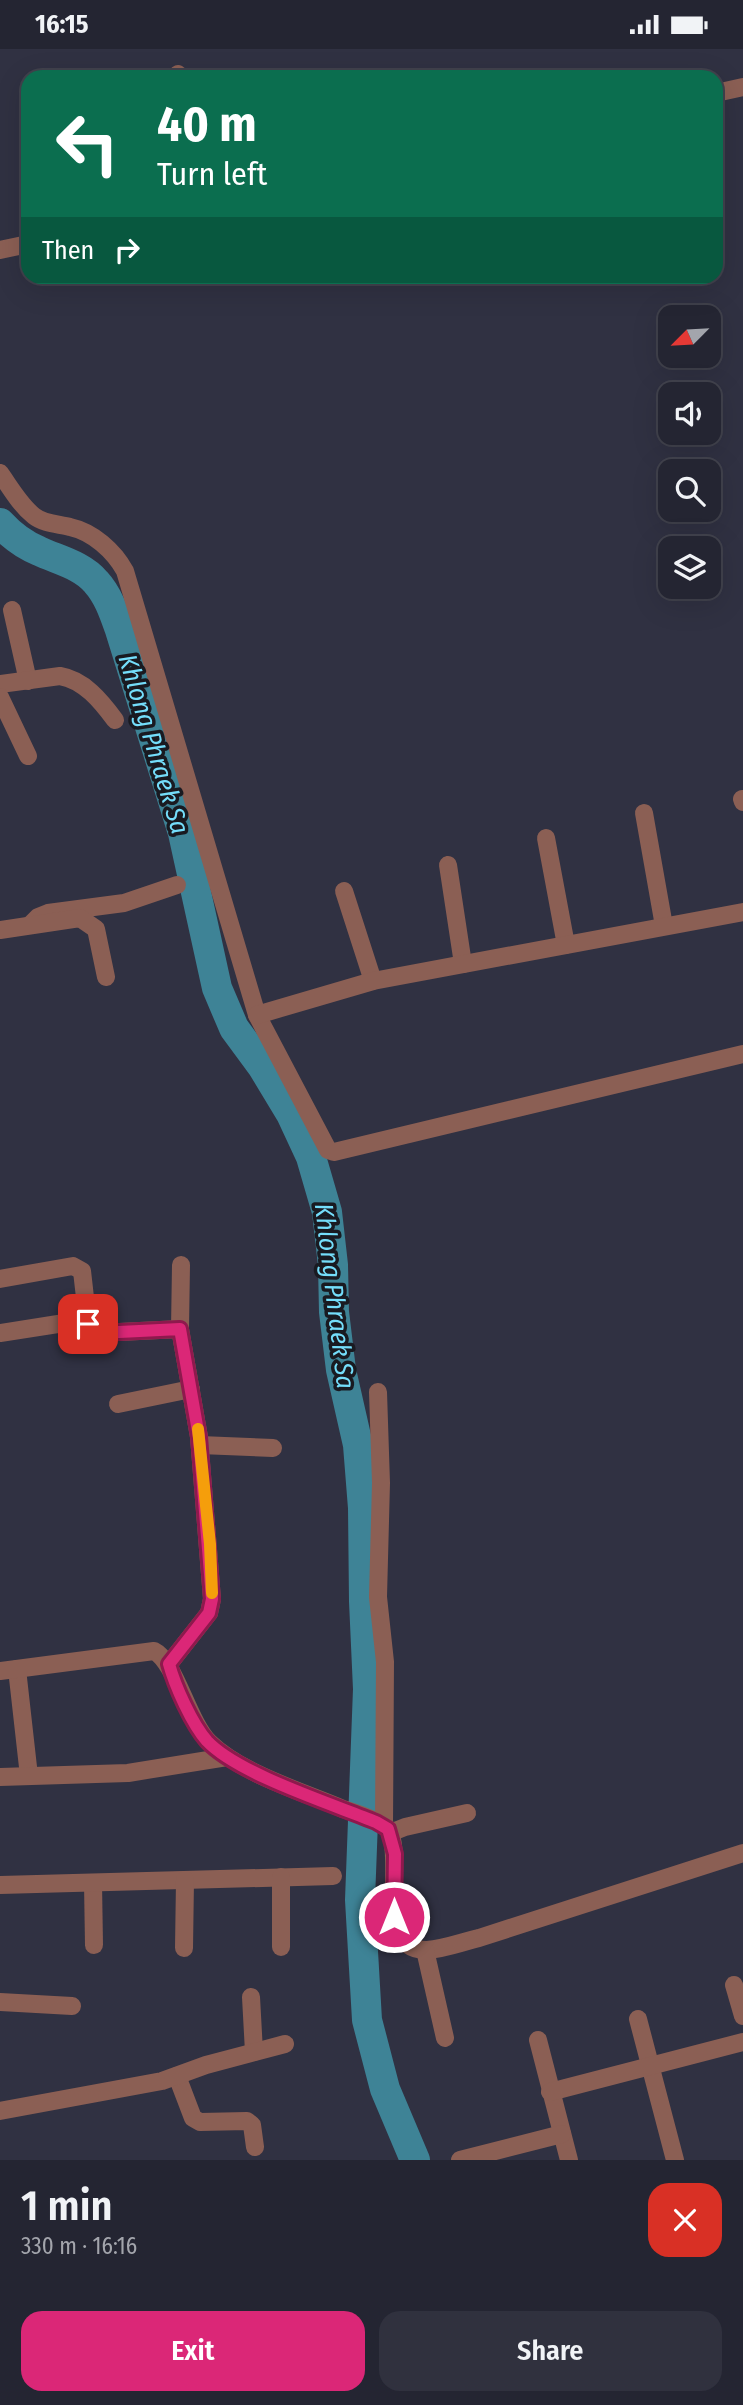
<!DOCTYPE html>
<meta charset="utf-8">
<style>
body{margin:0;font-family:"Fira Sans Condensed",sans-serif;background:#30313e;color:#f1f3f6;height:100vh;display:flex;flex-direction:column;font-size:26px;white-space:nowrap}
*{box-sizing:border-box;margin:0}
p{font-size:23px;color:#a3a5ac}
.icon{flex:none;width:38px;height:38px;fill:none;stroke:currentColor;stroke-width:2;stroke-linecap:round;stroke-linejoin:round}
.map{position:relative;height:2111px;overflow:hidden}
.drawer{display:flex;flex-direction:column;background:#242532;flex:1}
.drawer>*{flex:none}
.guide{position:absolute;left:21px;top:21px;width:702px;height:214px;border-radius:21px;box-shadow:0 7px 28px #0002,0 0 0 2px #41424d;background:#0b6e4f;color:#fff;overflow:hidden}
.needle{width:46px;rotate:246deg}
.tools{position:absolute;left:658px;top:256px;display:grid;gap:14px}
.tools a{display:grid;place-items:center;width:63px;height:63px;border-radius:14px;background:#242532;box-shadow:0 7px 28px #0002,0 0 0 2px #41424d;font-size:35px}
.pin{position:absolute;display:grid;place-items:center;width:60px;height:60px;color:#fff;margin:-30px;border-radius:14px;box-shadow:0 4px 10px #0006}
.me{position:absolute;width:77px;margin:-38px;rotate:0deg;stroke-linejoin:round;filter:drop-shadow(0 0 5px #0008)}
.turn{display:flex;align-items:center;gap:24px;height:147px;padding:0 21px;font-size:32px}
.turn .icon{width:91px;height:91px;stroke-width:2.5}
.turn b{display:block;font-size:49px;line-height:60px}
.then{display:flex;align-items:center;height:66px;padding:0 21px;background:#0003;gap:14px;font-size:26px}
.round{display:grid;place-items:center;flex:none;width:74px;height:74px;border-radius:21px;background:#30313e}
.head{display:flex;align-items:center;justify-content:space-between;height:119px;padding:0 21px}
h1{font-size:42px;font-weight:600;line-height:52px}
.button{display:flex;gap:14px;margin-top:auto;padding:14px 21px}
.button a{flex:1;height:80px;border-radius:21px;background:#db2777;color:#fff;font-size:28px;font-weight:600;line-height:80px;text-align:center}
.button a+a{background:#30313e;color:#f1f3f6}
.status{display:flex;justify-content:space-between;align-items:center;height:49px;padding:0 35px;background:#242532;direction:ltr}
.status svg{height:19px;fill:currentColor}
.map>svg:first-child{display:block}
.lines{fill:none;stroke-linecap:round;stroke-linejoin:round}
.river{stroke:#3e8396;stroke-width:30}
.minor{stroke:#8b5f54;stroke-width:18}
.route-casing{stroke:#8e194d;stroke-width:18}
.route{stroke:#db2777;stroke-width:12}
.slow{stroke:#f59e0b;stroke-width:12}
.labels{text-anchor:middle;stroke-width:7;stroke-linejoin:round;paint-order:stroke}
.water-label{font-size:26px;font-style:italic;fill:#74ddfa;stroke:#191a21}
</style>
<div class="status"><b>16:15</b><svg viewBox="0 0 49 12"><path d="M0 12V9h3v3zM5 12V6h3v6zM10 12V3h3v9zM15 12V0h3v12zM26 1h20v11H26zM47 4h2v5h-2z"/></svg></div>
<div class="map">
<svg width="743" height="2111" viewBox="0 0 743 2111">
<rect width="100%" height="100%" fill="#303142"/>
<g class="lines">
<path class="river" d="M0 474C11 486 24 496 39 502 58 511 82 516 96 533 108 546 114 564 120 581L183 784 217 939 234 979 262 1017 291 1065 311 1108 327 1163 333 1216 334 1263 341 1321 358 1396 363 1459 364 1552 368 1640 360 1851 367 1971 385 2040 415 2111"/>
<g class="minor">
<polyline points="178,25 179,28"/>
<polyline points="716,44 743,38"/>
<polyline points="0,201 28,195"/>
<path d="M0 424C10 438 20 456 34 467 44 475 59 475 70 478 93 483 114 502 125 522L257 966 328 1101 334 1103 743 1005"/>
<polyline points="12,561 28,632"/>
<path d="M0 635 60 627C84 631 101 652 115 671"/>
<polyline points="0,648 28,707"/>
<polyline points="742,750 743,753"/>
<polyline points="644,764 664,877"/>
<polyline points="546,789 566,896"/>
<polyline points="448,816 463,915"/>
<polyline points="344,842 373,932"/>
<polyline points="30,876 38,868 48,864 124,854 177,836"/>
<polyline points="0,881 80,869 96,880 106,928"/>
<polyline points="257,966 373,932 743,863"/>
<polyline points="0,1230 73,1217 82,1222 88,1275"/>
<polyline points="180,1280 181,1216"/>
<polyline points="0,1284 77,1272 88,1275 99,1284 180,1280 199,1388 212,1550 209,1564 169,1615"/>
<polyline points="378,1343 381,1434 378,1548 385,1613 384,1777"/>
<polyline points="118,1355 191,1340"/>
<polyline points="200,1396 273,1399"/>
<polyline points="17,1620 29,1727"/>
<path d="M0 1622 154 1602C175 1612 188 1672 209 1693 242 1725 301 1742 343 1760 358 1765 375 1770 388 1780 406 1808 373 1902 427 1901 444 1900 462 1893 479 1889L743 1804"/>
<polyline points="0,1728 128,1724 227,1708"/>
<polyline points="390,1784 405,1778 467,1764"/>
<polyline points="93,1834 94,1896"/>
<polyline points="0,1836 333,1827"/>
<polyline points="281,1898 281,1828"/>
<polyline points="184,1899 185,1831"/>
<polyline points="425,1901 445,1989"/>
<polyline points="734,1936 743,1967"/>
<polyline points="251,1948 254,2003"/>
<polyline points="0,1953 72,1957"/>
<polyline points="638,1970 675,2111"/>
<polyline points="538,1991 569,2111"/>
<polyline points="177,2027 193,2069 200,2073 247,2072 252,2076 255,2098"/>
<polyline points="550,2043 743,1993"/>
<polyline points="0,2062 162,2032 206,2016 285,1995"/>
<polyline points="460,2111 562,2085"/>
</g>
</g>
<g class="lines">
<g class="route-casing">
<path id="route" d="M88 1275 99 1284 180 1280 199 1388 212 1550 209 1564 169 1615C175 1637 192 1675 207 1692 238 1725 332 1755 376 1773L388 1780 395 1805 394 1868"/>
</g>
<use href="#route" class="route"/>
<polyline class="slow" points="198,1380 210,1495 212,1544"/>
</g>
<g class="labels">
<g class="water-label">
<text transform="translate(154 695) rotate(73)" y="9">Khlong Phraek Sa</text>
<text transform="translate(335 1247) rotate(83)" y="9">Khlong Phraek Sa</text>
</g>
</g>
</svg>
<div class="tools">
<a><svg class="needle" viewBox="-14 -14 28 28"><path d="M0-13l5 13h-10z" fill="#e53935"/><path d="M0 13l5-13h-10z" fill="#a3a5ac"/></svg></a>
<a><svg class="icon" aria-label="sound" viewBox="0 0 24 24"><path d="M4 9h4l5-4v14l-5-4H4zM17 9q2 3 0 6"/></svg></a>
<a><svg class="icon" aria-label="search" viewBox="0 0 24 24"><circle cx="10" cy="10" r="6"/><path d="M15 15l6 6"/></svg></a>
<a><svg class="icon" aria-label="layers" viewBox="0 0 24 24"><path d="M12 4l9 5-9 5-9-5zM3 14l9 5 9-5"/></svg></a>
</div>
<div class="pin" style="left:88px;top:1275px;background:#d93025"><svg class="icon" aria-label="arrive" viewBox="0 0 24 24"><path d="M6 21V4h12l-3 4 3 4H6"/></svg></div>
<svg class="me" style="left:394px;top:1868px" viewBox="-20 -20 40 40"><circle r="17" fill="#db2777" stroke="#fff" stroke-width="3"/><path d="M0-11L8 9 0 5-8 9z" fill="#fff"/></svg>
<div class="guide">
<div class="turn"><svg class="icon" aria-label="left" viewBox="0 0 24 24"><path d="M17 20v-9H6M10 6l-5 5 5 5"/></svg><div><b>40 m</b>Turn left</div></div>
<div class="then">Then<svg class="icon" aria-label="right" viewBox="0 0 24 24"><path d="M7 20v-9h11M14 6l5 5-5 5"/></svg></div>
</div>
</div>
<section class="drawer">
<div class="head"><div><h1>1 min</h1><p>330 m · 16:16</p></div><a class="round" style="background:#d93025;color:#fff"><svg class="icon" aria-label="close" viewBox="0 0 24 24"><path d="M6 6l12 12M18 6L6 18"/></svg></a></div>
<div class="button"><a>Exit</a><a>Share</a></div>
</section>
